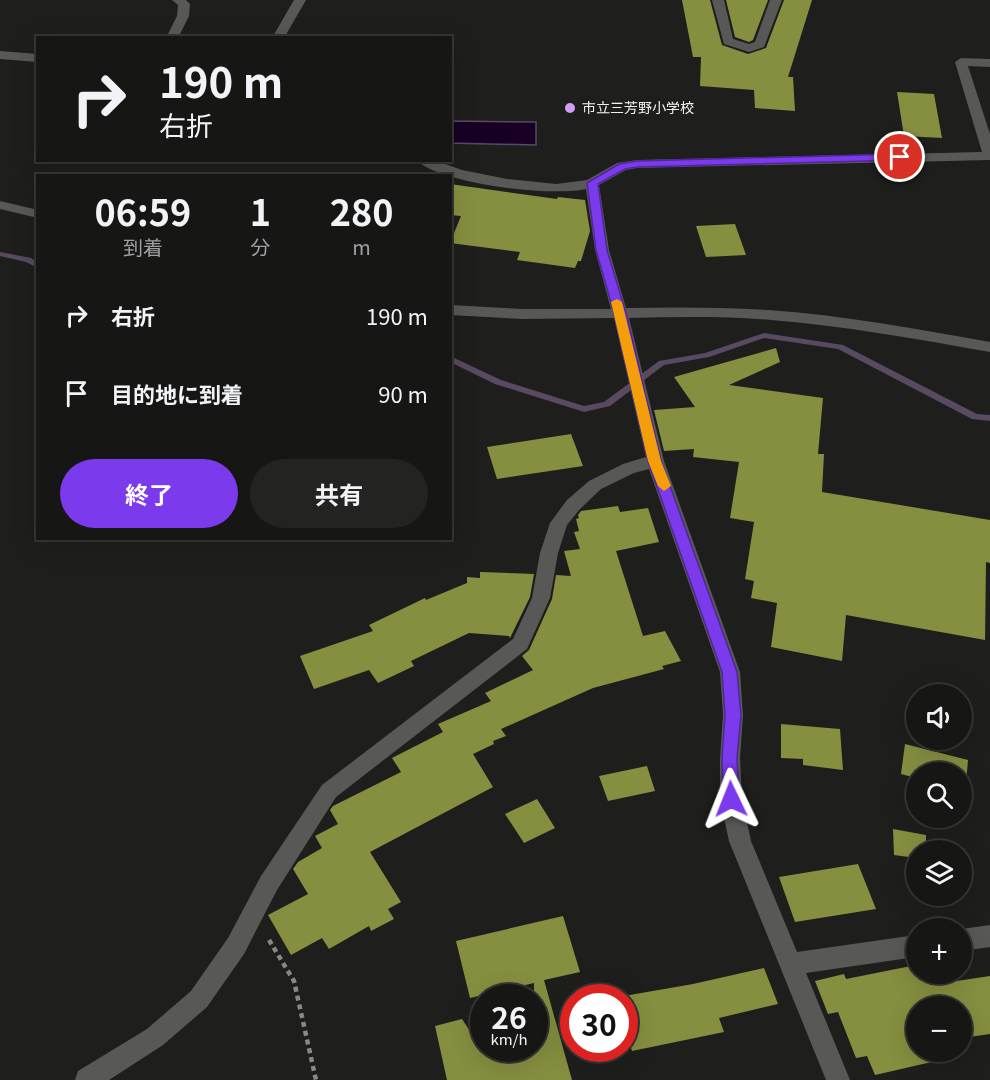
<!DOCTYPE html>
<html lang="ja">
<meta charset="utf-8">
<style>
body{margin:0;font-family:Georgia,"Noto Sans JP",serif;background:#232422;color:#f1f3f6;height:100vh;display:flex;flex-direction:column;font-size:22px;white-space:nowrap}
*{box-sizing:border-box;margin:0}
p{font-size:20px;color:#9e9fa0}
.icon{flex:none;width:33px;height:33px;fill:none;stroke:currentColor;stroke-width:2;stroke-linecap:round;stroke-linejoin:round}
.map{position:relative;flex:1;overflow:hidden}
.drawer{position:absolute;left:36px;top:174px;width:416px;height:366px;display:flex;flex-direction:column;background:#161715;border-radius:0px;box-shadow:0 6px 24px #0002,0 0 0 2px #353634}
.drawer>*{flex:none}
.banner{position:absolute;left:36px;top:36px;width:416px;height:126px;border-radius:0px;box-shadow:0 6px 24px #0002,0 0 0 2px #353634;background:#161715;color:#f1f3f6;overflow:hidden}
.buttons{position:absolute;left:906px;top:684px;display:grid;gap:12px}
.buttons a{display:grid;place-items:center;width:66px;height:66px;border-radius:50%;background:#161715;box-shadow:0 6px 24px #0002,0 0 0 2px #353634;font-size:30px}
.speed{position:absolute;left:470px;top:984px;display:flex;gap:12px;font-size:30px;font-weight:700;text-align:center}
.speed>*{display:grid;place-content:center;width:78px;height:78px;border-radius:50%;background:#161715;box-shadow:0 6px 24px #0002,0 0 0 2px #353634;line-height:1}
.speed small{font-size:15px;font-weight:400}
.speed .limit{border:9px solid #d22;background:#fff;color:#111}
.pin{position:absolute;display:grid;place-items:center;width:51px;height:51px;color:#fff;margin:-26px;border:3px solid #fff;border-radius:50%;box-shadow:0 2px 6px #0007}
.me{position:absolute;width:66px;margin:-33px;rotate:358deg;stroke-linejoin:round;filter:drop-shadow(0 0 4px #0008)}
.turn{display:flex;align-items:center;gap:21px;height:126px;padding:0 24px;font-size:27px}
.turn .icon{width:78px;height:78px;stroke-width:2.5}
.turn b{display:block;font-size:42px;line-height:51px}
.eta{display:flex;justify-content:space-evenly;align-items:center;height:102px;text-align:center}
.eta b{font-size:36px;font-weight:700;line-height:42px}
.action{display:flex;gap:12px;margin-top:auto;padding:12px 24px}
.action a{flex:1;height:69px;border-radius:36px;background:#7c3aed;color:#fff;font-size:24px;font-weight:700;line-height:69px;text-align:center}
.action a+a{background:#232422;color:#f1f3f6}
ul{padding:0;list-style:none}
li{display:flex;align-items:center;gap:18px;height:78px;padding:0 24px}
li div{flex:1}
li b{display:block;font-size:22px}
li em{font-style:normal}
.map>svg:first-child{display:block}
.water{fill:#170024;stroke:#594962;stroke-width:1.5}
.lines{fill:none;stroke-linecap:round;stroke-linejoin:round}
.stream{fill:#594962;fill-rule:evenodd}
.building{fill:#868e40}
.path{stroke:#888987;stroke-width:4.5;stroke-dasharray:5 4;stroke-linecap:butt}
.minor{fill:#585957;fill-rule:evenodd}
.route{fill:#7c3aed;stroke:#51269a;stroke-width:1.5}
.slow{fill:#f59e0b}
.poi-dot{fill:#d59bfa;stroke:#1e1f1c;stroke-width:2}
.labels{text-anchor:middle;stroke-width:4.5;stroke-linejoin:round;paint-order:stroke}
.far-poi-label{font-size:14px;fill:#f2f3f1;stroke:#1e1f1c;text-anchor:start}
</style>
<div class="map">
<svg width="990" height="1080" viewBox="0 0 990 1080">
<rect width="100%" height="100%" fill="#1e1f1c"/>
<polygon class="water" points="450,121 536,122 536,145 450,143"/>
<g class="lines">
<g class="stream">
<polygon points="0,252 31,258 38,263 38,268 26,262 0,256"/>
<polygon points="764,333 843,345 977,414 990,415 990,421 972,419 838,349 764,338 709,357 664,365 610,406 584,412 495,384 450,362 450,356 501,380 584,406 604,402 659,361 705,353"/>
</g>
</g>
<g class="building">
<polygon points="682,0 710,0 722,45 748,54 766,48 784,0 812,0 788,77 793,77 795,111 755,108 754,90 700,86 701,57 693,57"/>
<polygon points="726,0 768,0 753,40 749,42 735,37"/>
<polygon points="897,92 934,94 942,138 904,136"/>
<polygon points="450,184 557,199 558,197 585,200 590,231 581,261 578,261 575,268 517,260 520,252 450,243 461,216 450,215"/>
<polygon points="735,224 746,255 706,257 696,226"/>
<polygon points="776,348 780,362 729,385 823,398 818,454 824,454 822,492 990,520 990,563 986,562 985,640 846,615 842,661 771,647 777,603 751,598 754,581 745,579 754,522 730,518 739,462 693,457 694,449 664,451 654,410 695,407 674,377"/>
<polygon points="571,434 583,466 497,479 487,447"/>
<polygon points="618,506 620,512 648,508 659,542 616,551 643,636 665,631 681,661 662,666 664,669 593,688 501,729 506,736 493,741 494,744 473,754 493,787 370,852 401,902 388,909 394,919 371,931 369,926 329,949 322,938 291,955 268,915 308,894 293,869 298,862 322,848 315,836 338,824 330,810 333,806 401,772 392,758 443,732 438,724 491,701 485,693 533,670 522,656 529,650 552,599 556,575 571,576 564,551 580,549 574,532 579,531 576,519 579,518 578,515 581,511"/>
<polygon points="480,572 534,574 530,597 510,638 509,636 469,633 411,661 414,666 378,683 369,670 314,689 300,656 373,631 369,625 425,598 426,600 467,583 467,577 480,578"/>
<polygon points="781,724 840,729 843,770 803,765 803,759 781,758"/>
<polygon points="905,744 968,760 965,796 962,796 962,772 916,772 916,787 911,785 912,777 901,774"/>
<polygon points="647,766 655,791 608,801 599,776"/>
<polygon points="537,799 555,828 524,843 505,814"/>
<polygon points="893,829 926,835 926,850 916,850 916,858 894,855"/>
<polygon points="858,864 876,909 795,922 779,877"/>
<polygon points="563,916 580,972 544,980 572,1080 447,1080 435,1026 462,1019 483,1051 483,1048 534,1048 534,983 470,998 456,941"/>
<polygon points="916,965 916,974 925,974 930,985 990,976 990,1034 962,1038 962,1006 916,1006 916,1052 946,1052 949,1058 875,1075 867,1056 856,1058 838,1012 828,1014 815,981 844,974 846,979"/>
<polygon points="764,968 778,1004 719,1018 724,1032 632,1051 624,1024 624,996 693,984"/>
</g>
<g class="lines">
<polyline class="path" points="269,940 294,981 316,1080"/>
<g class="minor">
<polygon points="172,0 186,0 190,4 189,16 178,38 166,38 177,16 178,5"/>
<polygon points="294,0 306,0 284,38 272,38"/>
<polygon points="712,0 724,0 733,39 749,44 755,42 770,0 782,0 764,47 749,52 724,44"/>
<polygon points="0,51 38,54 38,62 0,59"/>
<path d="M961 58 990 59V67L968 66 990 134V160L637 168 626 170 599 185 609 250 626 308C674 307 721 307 768 310 843 315 916 329 990 342V352C917 339 845 326 771 320 724 316 676 317 629 318L664 461 740 672 743 715 740 758 742 799 751 841 797 952 916 935V957L806 973 850 1080H826L729 841 720 799V758L723 715 720 672 649 469 634 473 601 489 579 510 567 525 558 553 550 598 527 649 336 797 277 890 244 954 207 1007 163 1045 109 1080H75L78 1071 147 1029 191 991 228 938 261 876 322 785 513 639 532 598 540 553 550 523 567 500 589 481 623 464 646 457 614 318 522 319 450 315V305L522 309H611L595 250 586 189C552 197 441 184 416 160H434L462 170 507 179 556 184 587 180 617 163 637 160 982 152 955 62Z"/>
<polygon points="0,201 38,210 38,218 0,209"/>
<polygon points="990,925 990,947 962,951 962,929"/>
</g>
</g>
<polygon class="route" points="900,154 905,157 904,160 637,167 625,169 598,184 607,250 626,313 661,461 737,672 741,715 737,758 739,799 737,804 731,806 725,804 723,799 722,758 725,715 722,672 648,461 614,313 596,250 587,183 619,164 637,161"/>
<polygon class="slow" points="617,299 622,302 661,461 671,486 664,491 658,486 648,461 611,302"/>
<circle class="poi-dot" cx="570" cy="108" r="6"/>
<g class="labels">
<g class="far-poi-label">
<text x="582" y="113">市立三芳野小学校</text>
</g>
</g>
</svg>
<div class="buttons">
<a><svg class="icon" aria-label="sound" viewBox="0 0 24 24"><path d="M4 9h4l5-4v14l-5-4H4zM17 9q2 3 0 6"/></svg></a>
<a><svg class="icon" aria-label="search" viewBox="0 0 24 24"><circle cx="10" cy="10" r="6"/><path d="M15 15l6 6"/></svg></a>
<a><svg class="icon" aria-label="layers" viewBox="0 0 24 24"><path d="M12 4l9 5-9 5-9-5zM3 14l9 5 9-5"/></svg></a>
<a>+</a>
<a>−</a>
</div>
<div class="speed"><div>26<small>km/h</small></div><div class="limit">30</div></div>
<div class="pin" style="left:900px;top:157px;background:#d93025"><svg class="icon" aria-label="arrive" viewBox="0 0 24 24"><path d="M6 21V4h12l-3 4 3 4H6"/></svg></div>
<svg class="me" style="left:731px;top:799px" viewBox="-20 -20 40 40"><path d="M0-17L14 15 0 8-14 15z" fill="#7c3aed" stroke="#fff" stroke-width="4"/></svg>
<div class="banner">
<div class="turn"><svg class="icon" aria-label="right" viewBox="0 0 24 24"><path d="M7 20v-9h11M14 6l5 5-5 5"/></svg><div><b>190 m</b>右折</div></div>
</div>
<section class="drawer">
<div class="eta">
<div><b>06:59</b><p>到着</p></div>
<div><b>1</b><p>分</p></div>
<div><b>280</b><p>m</p></div>
</div>
<ul>
<li><svg class="icon" aria-label="right" viewBox="0 0 24 24"><path d="M7 20v-9h11M14 6l5 5-5 5"/></svg><div><b>右折</b></div><em>190 m</em></li>
<li><svg class="icon" aria-label="arrive" viewBox="0 0 24 24"><path d="M6 21V4h12l-3 4 3 4H6"/></svg><div><b>目的地に到着</b></div><em>90 m</em></li>
</ul>
<div class="action"><a>終了</a><a>共有</a></div>
</section>
</div>
